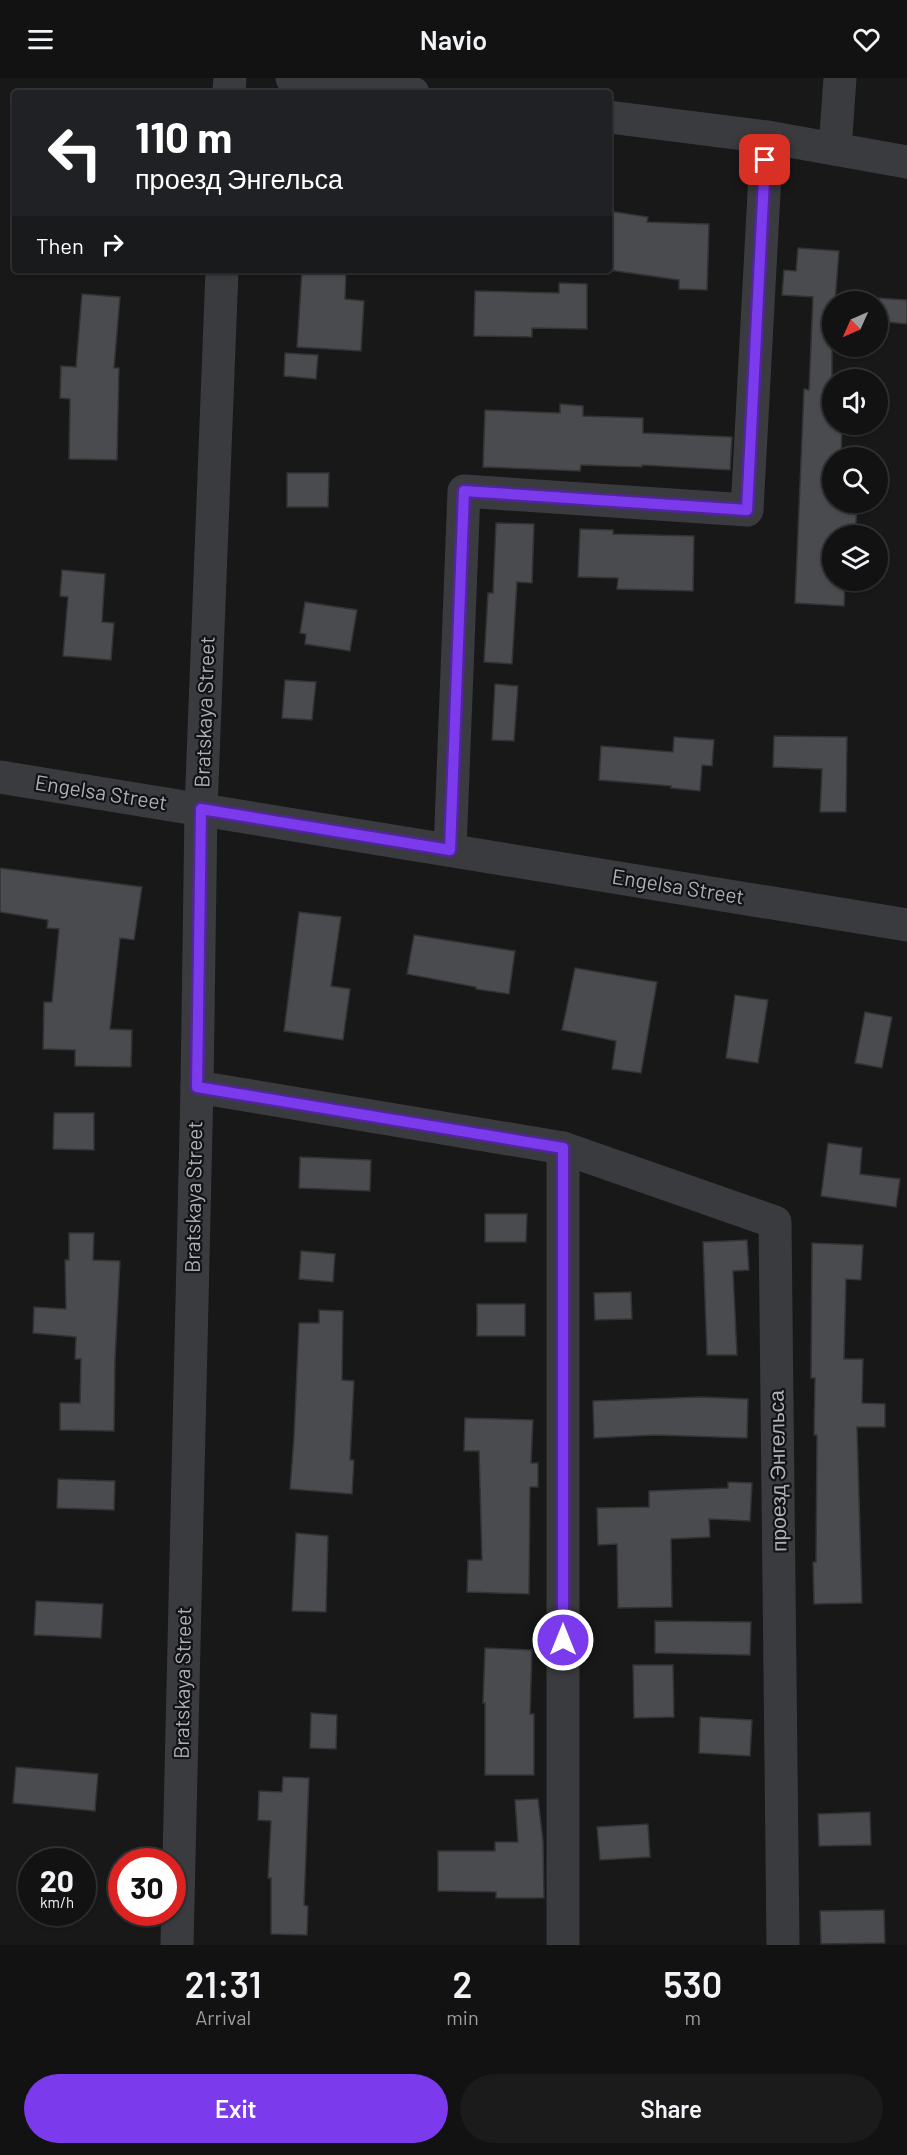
<!DOCTYPE html>
<meta charset="utf-8">
<style>
body{margin:0;font-family:Barlow,sans-serif;background:#1b1b1c;color:#f1f3f6;height:100vh;display:flex;flex-direction:column;font-size:22px;white-space:nowrap}
*{box-sizing:border-box;margin:0}
p{font-size:20px;color:#9c9ea0}
.icon{flex:none;width:33px;height:33px;fill:none;stroke:currentColor;stroke-width:2;stroke-linecap:round;stroke-linejoin:round}
.map{position:relative;height:1867px;overflow:hidden}
.side{display:flex;flex-direction:column;background:#121213;flex:1}
.side>*{flex:none}
.banner{position:absolute;left:12px;top:12px;width:600px;height:183px;border-radius:6px;box-shadow:0 2px 4px #0004,0 0 0 2px #313233;background:#202124;color:#fff;overflow:hidden}
.needle{width:39px;rotate:225deg}
.tools{position:absolute;left:822px;top:213px;display:grid;gap:12px}
.tools a{display:grid;place-items:center;width:66px;height:66px;border-radius:50%;background:#121213;box-shadow:0 2px 4px #0004,0 0 0 2px #313233;font-size:30px}
.speed{position:absolute;left:18px;top:1770px;display:flex;gap:12px;font-size:30px;font-weight:700;text-align:center}
.speed>*{display:grid;place-content:center;width:78px;height:78px;border-radius:50%;background:#121213;box-shadow:0 2px 4px #0004,0 0 0 2px #313233;line-height:1}
.speed small{font-size:15px;font-weight:400}
.speed .limit{border:9px solid #d22;background:#fff;color:#111}
.pin{position:absolute;display:grid;place-items:center;width:51px;height:51px;color:#fff;margin:-26px;border-radius:12px;box-shadow:0 3px 9px #0006}
.me{position:absolute;width:66px;margin:-33px;rotate:0deg;stroke-linejoin:round;filter:drop-shadow(0 0 4px #0008)}
.turn{display:flex;align-items:center;gap:21px;height:126px;padding:0 24px;font-size:27px}
.turn .icon{width:78px;height:78px;stroke-width:2.5}
.turn b{display:block;font-size:42px;line-height:51px}
.then{display:flex;align-items:center;height:57px;padding:0 24px;background:#0003;gap:12px;font-size:22px}
.eta{display:flex;justify-content:space-evenly;align-items:center;height:102px;text-align:center}
.eta b{font-size:36px;font-weight:600;line-height:42px}
.action{display:flex;gap:12px;margin-top:auto;padding:12px 24px}
.action a{flex:1;height:69px;border-radius:36px;background:#7c3aed;color:#fff;font-size:24px;font-weight:600;line-height:69px;text-align:center}
.action a+a{background:#1b1b1c;color:#f1f3f6}
header{display:flex;justify-content:space-between;align-items:center;height:78px;padding:0 24px;background:#121213;font-size:27px;font-weight:600}
.map>svg:first-child{display:block}
.building{fill:#4a4b4e;stroke:#323335;stroke-width:1.5}
.lines{fill:none;stroke-linecap:round;stroke-linejoin:round}
.minor{stroke:#393b3e;stroke-width:33}
.route-casing{stroke:#51269a;stroke-width:15}
.route{stroke:#7c3aed;stroke-width:10}
.labels{text-anchor:middle;stroke-width:4.5;stroke-linejoin:round;paint-order:stroke}
.street-label{font-size:21px;fill:#acb1b8;stroke:#131315}
</style>
<header><svg class="icon" aria-label="menu" viewBox="0 0 24 24"><path d="M4 6h16M4 12h16M4 18h16"/></svg>Navio<svg class="icon" aria-label="heart" viewBox="0 0 24 24"><path d="M12 20l-8-8c-3-5 5-10 8-4 3-6 11-1 8 4z"/></svg></header>
<div class="map">
<svg width="907" height="1867" viewBox="0 0 907 1867">
<rect width="100%" height="100%" fill="#181819"/>
<g class="building">
<polygon points="609,133 648,139 647,144 709,146 707,212 679,211 679,202 609,192"/>
<polygon points="798,170 839,173 835,224 832,224 832,346 842,346 841,380 832,380 832,427 857,429 855,458 832,458 832,502 845,502 844,528 795,525 804,311 809,312 813,219 782,217 784,192 796,193"/>
<polygon points="302,192 346,192 345,221 364,223 361,273 297,269"/>
<polygon points="559,205 587,206 587,251 532,250 532,259 474,258 475,213 559,215"/>
<polygon points="82,216 120,219 114,290 119,290 117,382 69,381 70,321 60,320 61,288 76,289"/>
<polygon points="878,220 907,222 907,246 878,243"/>
<polygon points="285,275 318,277 316,301 284,298"/>
<polygon points="560,326 583,328 583,338 643,340 643,355 732,359 730,392 642,387 642,389 581,387 580,393 483,389 485,332 560,335"/>
<polygon points="287,395 329,395 328,429 287,429"/>
<polygon points="496,445 534,446 532,505 517,504 512,586 484,584 488,515 493,515"/>
<polygon points="580,451 613,452 613,456 694,458 693,513 617,511 618,500 578,499"/>
<polygon points="62,492 105,496 102,544 114,545 111,582 63,578 68,519 60,518"/>
<polygon points="305,524 357,532 350,573 305,566 306,556 300,555"/>
<polygon points="285,602 316,604 312,642 282,640"/>
<polygon points="495,606 518,608 514,663 492,662"/>
<polygon points="774,658 847,659 846,734 820,734 822,691 773,689"/>
<polygon points="674,659 714,662 712,688 702,687 700,713 671,710 671,708 599,702 601,668 673,674"/>
<polygon points="0,790 142,809 134,862 120,860 110,951 132,952 131,989 75,988 75,972 43,971 44,924 52,924 59,851 47,850 48,842 0,834"/>
<polygon points="299,834 341,839 331,908 350,911 343,962 284,953"/>
<polygon points="414,857 515,873 509,916 476,911 476,909 407,896"/>
<polygon points="575,890 657,904 641,995 612,991 616,963 562,952"/>
<polygon points="735,917 768,922 758,985 726,980"/>
<polygon points="865,934 892,939 882,990 855,985"/>
<polygon points="54,1035 94,1035 94,1072 53,1071"/>
<polygon points="828,1065 862,1070 860,1096 900,1101 896,1129 821,1118"/>
<polygon points="300,1079 371,1082 370,1113 299,1110"/>
<polygon points="485,1136 527,1136 526,1164 485,1164"/>
<polygon points="69,1155 94,1155 93,1182 120,1183 115,1282 114,1353 60,1352 60,1325 80,1325 81,1281 75,1281 76,1259 33,1255 34,1229 66,1231 65,1182 69,1182"/>
<polygon points="747,1162 749,1192 733,1193 737,1277 707,1277 703,1164"/>
<polygon points="812,1165 863,1167 861,1202 846,1201 844,1281 863,1281 862,1325 885,1326 885,1349 857,1349 862,1525 814,1526 813,1484 816,1484 817,1357 814,1357 815,1300 811,1300"/>
<polygon points="301,1173 335,1176 333,1204 299,1201"/>
<polygon points="631,1214 632,1241 595,1242 594,1215"/>
<rect x="477" y="1226" width="48" height="32"/>
<polygon points="319,1232 343,1233 342,1302 354,1303 350,1382 354,1382 352,1416 290,1411 294,1359 299,1245 319,1245"/>
<polygon points="700,1319 748,1321 747,1360 655,1357 594,1360 593,1323"/>
<polygon points="465,1340 533,1342 531,1385 538,1385 538,1409 530,1409 529,1516 467,1514 468,1482 482,1482 479,1373 464,1373"/>
<polygon points="58,1401 115,1403 114,1432 57,1430"/>
<polygon points="728,1404 752,1405 750,1443 709,1441 710,1459 671,1461 672,1529 618,1530 617,1466 598,1467 597,1430 649,1429 649,1413 728,1410"/>
<polygon points="296,1455 328,1458 326,1534 292,1533"/>
<polygon points="36,1523 103,1526 101,1560 34,1557"/>
<polygon points="655,1543 751,1544 750,1577 655,1575"/>
<polygon points="485,1570 532,1572 530,1636 534,1636 534,1697 485,1697 485,1625 483,1625"/>
<polygon points="633,1587 673,1587 674,1639 634,1640"/>
<polygon points="311,1635 337,1637 336,1671 310,1670"/>
<polygon points="700,1639 752,1642 750,1678 699,1675"/>
<polygon points="16,1689 98,1696 95,1733 13,1725"/>
<polygon points="283,1699 309,1700 304,1827 308,1828 307,1857 271,1856 271,1800 268,1800 271,1743 258,1742 259,1713 282,1714"/>
<polygon points="538,1721 543,1763 544,1820 496,1820 496,1814 438,1813 438,1773 495,1773 495,1764 518,1764 515,1722"/>
<polygon points="870,1734 871,1767 819,1768 818,1736"/>
<polygon points="648,1746 650,1779 600,1782 597,1749"/>
<polygon points="884,1832 885,1865 821,1866 820,1833"/>
</g>
<g class="lines">
<g class="minor">
<polyline points="292,0 413,15"/>
<polyline points="229,15 230,0"/>
<polyline points="609,39 767,59 907,84"/>
<polyline points="835,71 840,0"/>
<polyline points="0,699 907,847"/>
<polyline points="450,772 464,413 747,432 767,59"/>
<polyline points="197,1009 563,1070 775,1144 783,1867"/>
<polyline points="563,1070 563,1867"/>
<polyline points="177,1867 197,1009 201,731 222,192"/>
</g>
</g>
<g class="lines">
<g class="route-casing">
<polyline id="route" points="563,1562 563,1070 197,1009 201,731 450,772 464,413 747,432 765,82"/>
</g>
<use href="#route" class="route"/>
</g>
<g class="labels">
<g class="street-label">
<text transform="translate(205 634) rotate(-88)" y="7">Bratskaya Street</text>
<text transform="translate(101 715) rotate(9)" y="7">Engelsa Street</text>
<text transform="translate(678 809) rotate(9)" y="7">Engelsa Street</text>
<text transform="translate(194 1119) rotate(-89)" y="7">Bratskaya Street</text>
<text transform="translate(778 1393) rotate(-91)" y="7">проезд Энгельса</text>
<text transform="translate(183 1605) rotate(-89)" y="7">Bratskaya Street</text>
</g>
</g>
</svg>
<div class="tools">
<a><svg class="needle" viewBox="-14 -14 28 28"><path d="M0-13l5 13h-10z" fill="#e53935"/><path d="M0 13l5-13h-10z" fill="#9c9ea0"/></svg></a>
<a><svg class="icon" aria-label="sound" viewBox="0 0 24 24"><path d="M4 9h4l5-4v14l-5-4H4zM17 9q2 3 0 6"/></svg></a>
<a><svg class="icon" aria-label="search" viewBox="0 0 24 24"><circle cx="10" cy="10" r="6"/><path d="M15 15l6 6"/></svg></a>
<a><svg class="icon" aria-label="layers" viewBox="0 0 24 24"><path d="M12 4l9 5-9 5-9-5zM3 14l9 5 9-5"/></svg></a>
</div>
<div class="speed"><div>20<small>km/h</small></div><div class="limit">30</div></div>
<div class="pin" style="left:765px;top:82px;background:#d93025"><svg class="icon" aria-label="arrive" viewBox="0 0 24 24"><path d="M6 21V4h12l-3 4 3 4H6"/></svg></div>
<svg class="me" style="left:563px;top:1562px" viewBox="-20 -20 40 40"><circle r="17" fill="#7c3aed" stroke="#fff" stroke-width="3"/><path d="M0-11L8 9 0 5-8 9z" fill="#fff"/></svg>
<div class="banner">
<div class="turn"><svg class="icon" aria-label="left" viewBox="0 0 24 24"><path d="M17 20v-9H6M10 6l-5 5 5 5"/></svg><div><b>110 m</b>проезд Энгельса</div></div>
<div class="then">Then<svg class="icon" aria-label="right" viewBox="0 0 24 24"><path d="M7 20v-9h11M14 6l5 5-5 5"/></svg></div>
</div>
</div>
<section class="side">
<div class="eta">
<div><b>21:31</b><p>Arrival</p></div>
<div><b>2</b><p>min</p></div>
<div><b>530</b><p>m</p></div>
</div>
<div class="action"><a>Exit</a><a>Share</a></div>
</section>
